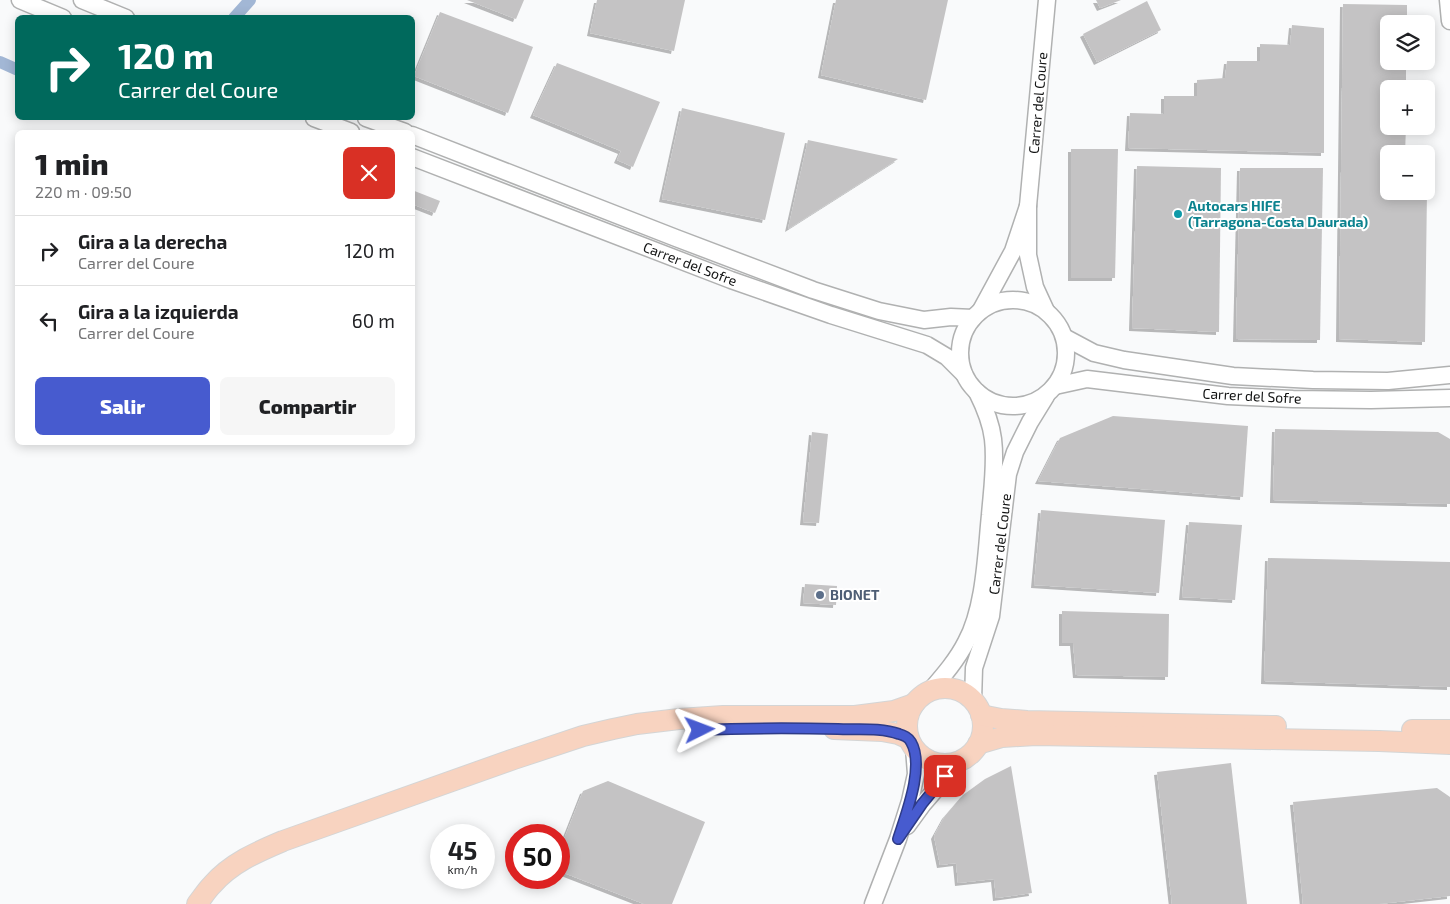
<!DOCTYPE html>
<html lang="es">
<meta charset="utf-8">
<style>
body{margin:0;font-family:"Exo 2",sans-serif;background:#f6f6f6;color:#202124;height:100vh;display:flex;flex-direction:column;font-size:19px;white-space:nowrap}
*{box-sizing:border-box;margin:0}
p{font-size:16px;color:#757577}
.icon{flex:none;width:28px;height:28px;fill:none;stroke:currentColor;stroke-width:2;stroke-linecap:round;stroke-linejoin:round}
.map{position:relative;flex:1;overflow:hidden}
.side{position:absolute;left:15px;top:130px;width:400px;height:315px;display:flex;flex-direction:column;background:#fff;border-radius:8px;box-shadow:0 2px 12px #0003}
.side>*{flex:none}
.hud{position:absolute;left:15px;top:15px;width:400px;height:105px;border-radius:8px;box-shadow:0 2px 12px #0003;background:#00695c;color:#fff;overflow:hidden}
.controls{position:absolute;left:1380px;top:15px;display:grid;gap:10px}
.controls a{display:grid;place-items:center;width:55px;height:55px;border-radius:8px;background:#fff;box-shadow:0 2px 12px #0003;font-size:25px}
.speed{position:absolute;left:430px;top:824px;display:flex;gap:10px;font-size:25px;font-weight:700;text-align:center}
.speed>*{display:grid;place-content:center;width:65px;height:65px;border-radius:50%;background:#fff;box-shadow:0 2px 12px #0003;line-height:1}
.speed small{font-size:12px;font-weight:400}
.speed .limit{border:8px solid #d22;background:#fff;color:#111}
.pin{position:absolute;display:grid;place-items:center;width:42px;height:42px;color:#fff;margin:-21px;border-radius:10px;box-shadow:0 2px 8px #0006}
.me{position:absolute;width:55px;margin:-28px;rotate:87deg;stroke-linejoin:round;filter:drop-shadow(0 0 4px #0008)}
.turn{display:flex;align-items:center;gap:18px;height:105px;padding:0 20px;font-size:22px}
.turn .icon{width:65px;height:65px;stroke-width:2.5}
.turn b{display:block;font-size:35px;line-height:42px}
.round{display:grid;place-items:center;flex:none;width:52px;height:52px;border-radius:8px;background:#f6f6f6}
.overview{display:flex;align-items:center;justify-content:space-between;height:85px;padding:0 20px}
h1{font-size:30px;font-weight:800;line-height:38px}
.action{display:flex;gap:10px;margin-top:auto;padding:10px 20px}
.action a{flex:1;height:58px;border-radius:8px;background:#475bcf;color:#fff;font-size:20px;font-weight:800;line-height:58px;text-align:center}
.action a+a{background:#f6f6f6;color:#202124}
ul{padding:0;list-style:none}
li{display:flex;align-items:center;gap:15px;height:70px;padding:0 20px;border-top:1px solid #e0e0e0}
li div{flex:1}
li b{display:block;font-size:19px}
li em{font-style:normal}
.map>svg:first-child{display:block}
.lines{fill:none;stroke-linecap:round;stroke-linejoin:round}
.canal{stroke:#a2b7d5;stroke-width:12}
.building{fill:#c4c3c4;filter:url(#shadow)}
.minor-casing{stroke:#b0b1b1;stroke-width:19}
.major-casing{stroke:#d4d5d5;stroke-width:22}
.minor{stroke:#fff;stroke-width:16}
.major{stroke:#f8d3c0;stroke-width:20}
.route-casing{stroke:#2e3b87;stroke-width:12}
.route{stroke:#475bcf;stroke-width:9}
.culture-dot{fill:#0f9aa8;stroke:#fff;stroke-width:2}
.service-dot{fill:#5c6f8a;stroke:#fff;stroke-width:2}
.labels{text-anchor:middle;stroke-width:4;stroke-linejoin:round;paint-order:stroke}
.street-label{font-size:14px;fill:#121313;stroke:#fff}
.culture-label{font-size:14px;font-weight:bold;fill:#0d838f;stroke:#fff;text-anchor:start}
.service-label{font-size:14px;font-weight:bold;fill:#4e5e75;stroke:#fff;text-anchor:start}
</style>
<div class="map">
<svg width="1450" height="904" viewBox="0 0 1450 904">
<defs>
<filter id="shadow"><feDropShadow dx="-3" dy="3" stdDeviation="0" flood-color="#0004"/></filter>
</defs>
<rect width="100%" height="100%" fill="#f9fafb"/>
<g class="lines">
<g class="canal">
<polyline points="234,18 250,0"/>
<polyline points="0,62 18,70"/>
</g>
</g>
<g class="building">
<polygon points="467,0 524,0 516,19"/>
<polygon points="597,0 685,0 674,51 590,33"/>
<polygon points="836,0 948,0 926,100 821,75"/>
<polygon points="1096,0 1121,0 1100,8"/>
<polygon points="1147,1 1161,30 1097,62 1083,34"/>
<polygon points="1343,4 1407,5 1407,24 1389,24 1389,61 1406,61 1406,89 1389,89 1389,126 1406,126 1405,154 1389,154 1389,191 1427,191 1425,342 1339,339"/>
<polygon points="440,12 533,47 508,113 414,76"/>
<polygon points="1292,25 1324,28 1324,153 1128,148 1130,113 1164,114 1164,96 1197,96 1197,80 1225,78 1227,61 1260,61 1260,44 1290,45"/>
<polygon points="557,63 660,102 633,167 617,160 621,151 533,115"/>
<polygon points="682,108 785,133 765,220 662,199"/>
<polygon points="808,140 898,159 788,229"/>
<polygon points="1071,149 1118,149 1115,278 1071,278"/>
<polygon points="1137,166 1221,168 1219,332 1132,328"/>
<polygon points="1240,168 1323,168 1320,340 1236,339"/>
<polygon points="412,190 440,201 435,213 412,204"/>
<polygon points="1113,416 1248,426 1243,497 1038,481 1060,438"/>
<polygon points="1275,429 1438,432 1450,439 1450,504 1273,500"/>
<polygon points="812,432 828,434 819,523 803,522"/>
<polygon points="1041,510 1165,520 1159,593 1034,585"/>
<polygon points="1189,522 1242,525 1235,600 1182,597"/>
<polygon points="1268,558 1450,562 1450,687 1264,681"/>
<polygon points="805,584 837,586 836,605 803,603"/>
<polygon points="1062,611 1169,614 1168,677 1076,675 1073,643 1062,643"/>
<polygon points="1231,763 1247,904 1172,904 1157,772"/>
<polygon points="1011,766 1032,893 996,898 994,879 958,883 956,863 940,865 934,836 945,816 963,795 985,779"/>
<polygon points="608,781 705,822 672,904 644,904 559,871 559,852 583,791"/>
<polygon points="1437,788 1450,797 1450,896 1379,904 1303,904 1293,802"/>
</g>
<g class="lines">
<g class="minor-casing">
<g id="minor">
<polyline points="20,0 63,18"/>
<polyline points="82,0 126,18"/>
<polyline points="1448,0 1450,21"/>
<polyline points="314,118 351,132"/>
<polyline points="366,118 405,132"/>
<polyline points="412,135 676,238 813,290 879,311 924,320 951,317 973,318"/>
<polyline points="412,157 731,280 831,315 927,345 947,357 964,374"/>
<polyline points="1028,206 1047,0"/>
<circle cx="1013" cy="353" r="53"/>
<polyline points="981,310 1013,251 1028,206 1028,255 1035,287 1046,311"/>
<polyline points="1064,337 1094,353 1124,360 1233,376 1313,380 1388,381 1450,375"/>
<polyline points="1055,386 1087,379 1228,396 1293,399 1371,400 1450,398"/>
<path d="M930 691C943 676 957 660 966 642 985 607 986 554 990 515 992 490 996 464 993 439 991 422 984 406 977 392"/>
<polyline points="973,701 974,668 991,616 1008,474 1015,452 1030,422 1046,396"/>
<polyline points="907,826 923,804 960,761"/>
<polyline points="873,904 898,839 910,801 916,774 914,748"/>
</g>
</g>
<g class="major-casing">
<g id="major">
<circle cx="945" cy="726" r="38"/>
<polyline points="981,715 1001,719 1027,721 1276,726"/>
<polyline points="834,729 882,731 898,734 909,739"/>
<polyline points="1412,730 1450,730"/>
<polyline points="978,744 1002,737 1036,735 1379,741 1450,744"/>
<path d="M197 904C202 898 206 891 212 885 231 863 257 852 283 841L514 759 583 736 613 729 637 724 679 719 723 716H855L894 711 914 704"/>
</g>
</g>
<use href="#minor" class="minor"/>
<use href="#major" class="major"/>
</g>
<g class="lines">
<g class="route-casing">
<path id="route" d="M700 730C746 728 792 728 838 729 857 730 880 727 899 734 903 735 909 738 911 742 925 766 906 814 898 839L922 804 945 776"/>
</g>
<use href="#route" class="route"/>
</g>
<circle class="culture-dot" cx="1178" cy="214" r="5"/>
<circle class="service-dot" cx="820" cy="595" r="5"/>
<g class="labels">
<g class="street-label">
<text transform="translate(1038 103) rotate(-85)" y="5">Carrer del Coure</text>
<text transform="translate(690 264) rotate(21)" y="5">Carrer del Sofre</text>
<text transform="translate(1252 396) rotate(3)" y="5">Carrer del Sofre</text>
<text transform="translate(1000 544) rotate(-83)" y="5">Carrer del Coure</text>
</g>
<g class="culture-label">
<text x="1188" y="211">Autocars HIFE<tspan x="1188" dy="16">(Tarragona-Costa Daurada)</tspan></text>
</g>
<g class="service-label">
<text x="830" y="600">BIONET</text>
</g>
</g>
</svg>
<div class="controls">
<a><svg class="icon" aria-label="layers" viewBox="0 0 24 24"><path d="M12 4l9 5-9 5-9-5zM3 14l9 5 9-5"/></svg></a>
<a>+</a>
<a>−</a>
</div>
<div class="speed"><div>45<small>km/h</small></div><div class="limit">50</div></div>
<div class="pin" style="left:945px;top:776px;background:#d93025"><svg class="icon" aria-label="arrive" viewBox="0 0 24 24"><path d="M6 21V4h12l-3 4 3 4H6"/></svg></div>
<svg class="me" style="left:700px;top:730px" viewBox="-20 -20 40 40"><path d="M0-17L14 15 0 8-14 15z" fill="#475bcf" stroke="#fff" stroke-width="4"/></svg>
<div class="hud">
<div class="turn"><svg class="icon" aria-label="right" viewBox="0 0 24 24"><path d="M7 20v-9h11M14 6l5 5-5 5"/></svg><div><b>120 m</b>Carrer del Coure</div></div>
</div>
<section class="side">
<div class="overview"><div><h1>1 min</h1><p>220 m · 09:50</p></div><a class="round" style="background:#d93025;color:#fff"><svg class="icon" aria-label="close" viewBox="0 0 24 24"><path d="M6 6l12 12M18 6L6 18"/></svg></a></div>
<ul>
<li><svg class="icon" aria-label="right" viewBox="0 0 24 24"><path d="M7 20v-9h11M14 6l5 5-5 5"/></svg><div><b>Gira a la derecha</b><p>Carrer del Coure</p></div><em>120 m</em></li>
<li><svg class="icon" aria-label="left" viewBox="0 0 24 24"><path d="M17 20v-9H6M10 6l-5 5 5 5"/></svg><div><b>Gira a la izquierda</b><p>Carrer del Coure</p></div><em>60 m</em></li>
</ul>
<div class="action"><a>Salir</a><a>Compartir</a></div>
</section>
</div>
